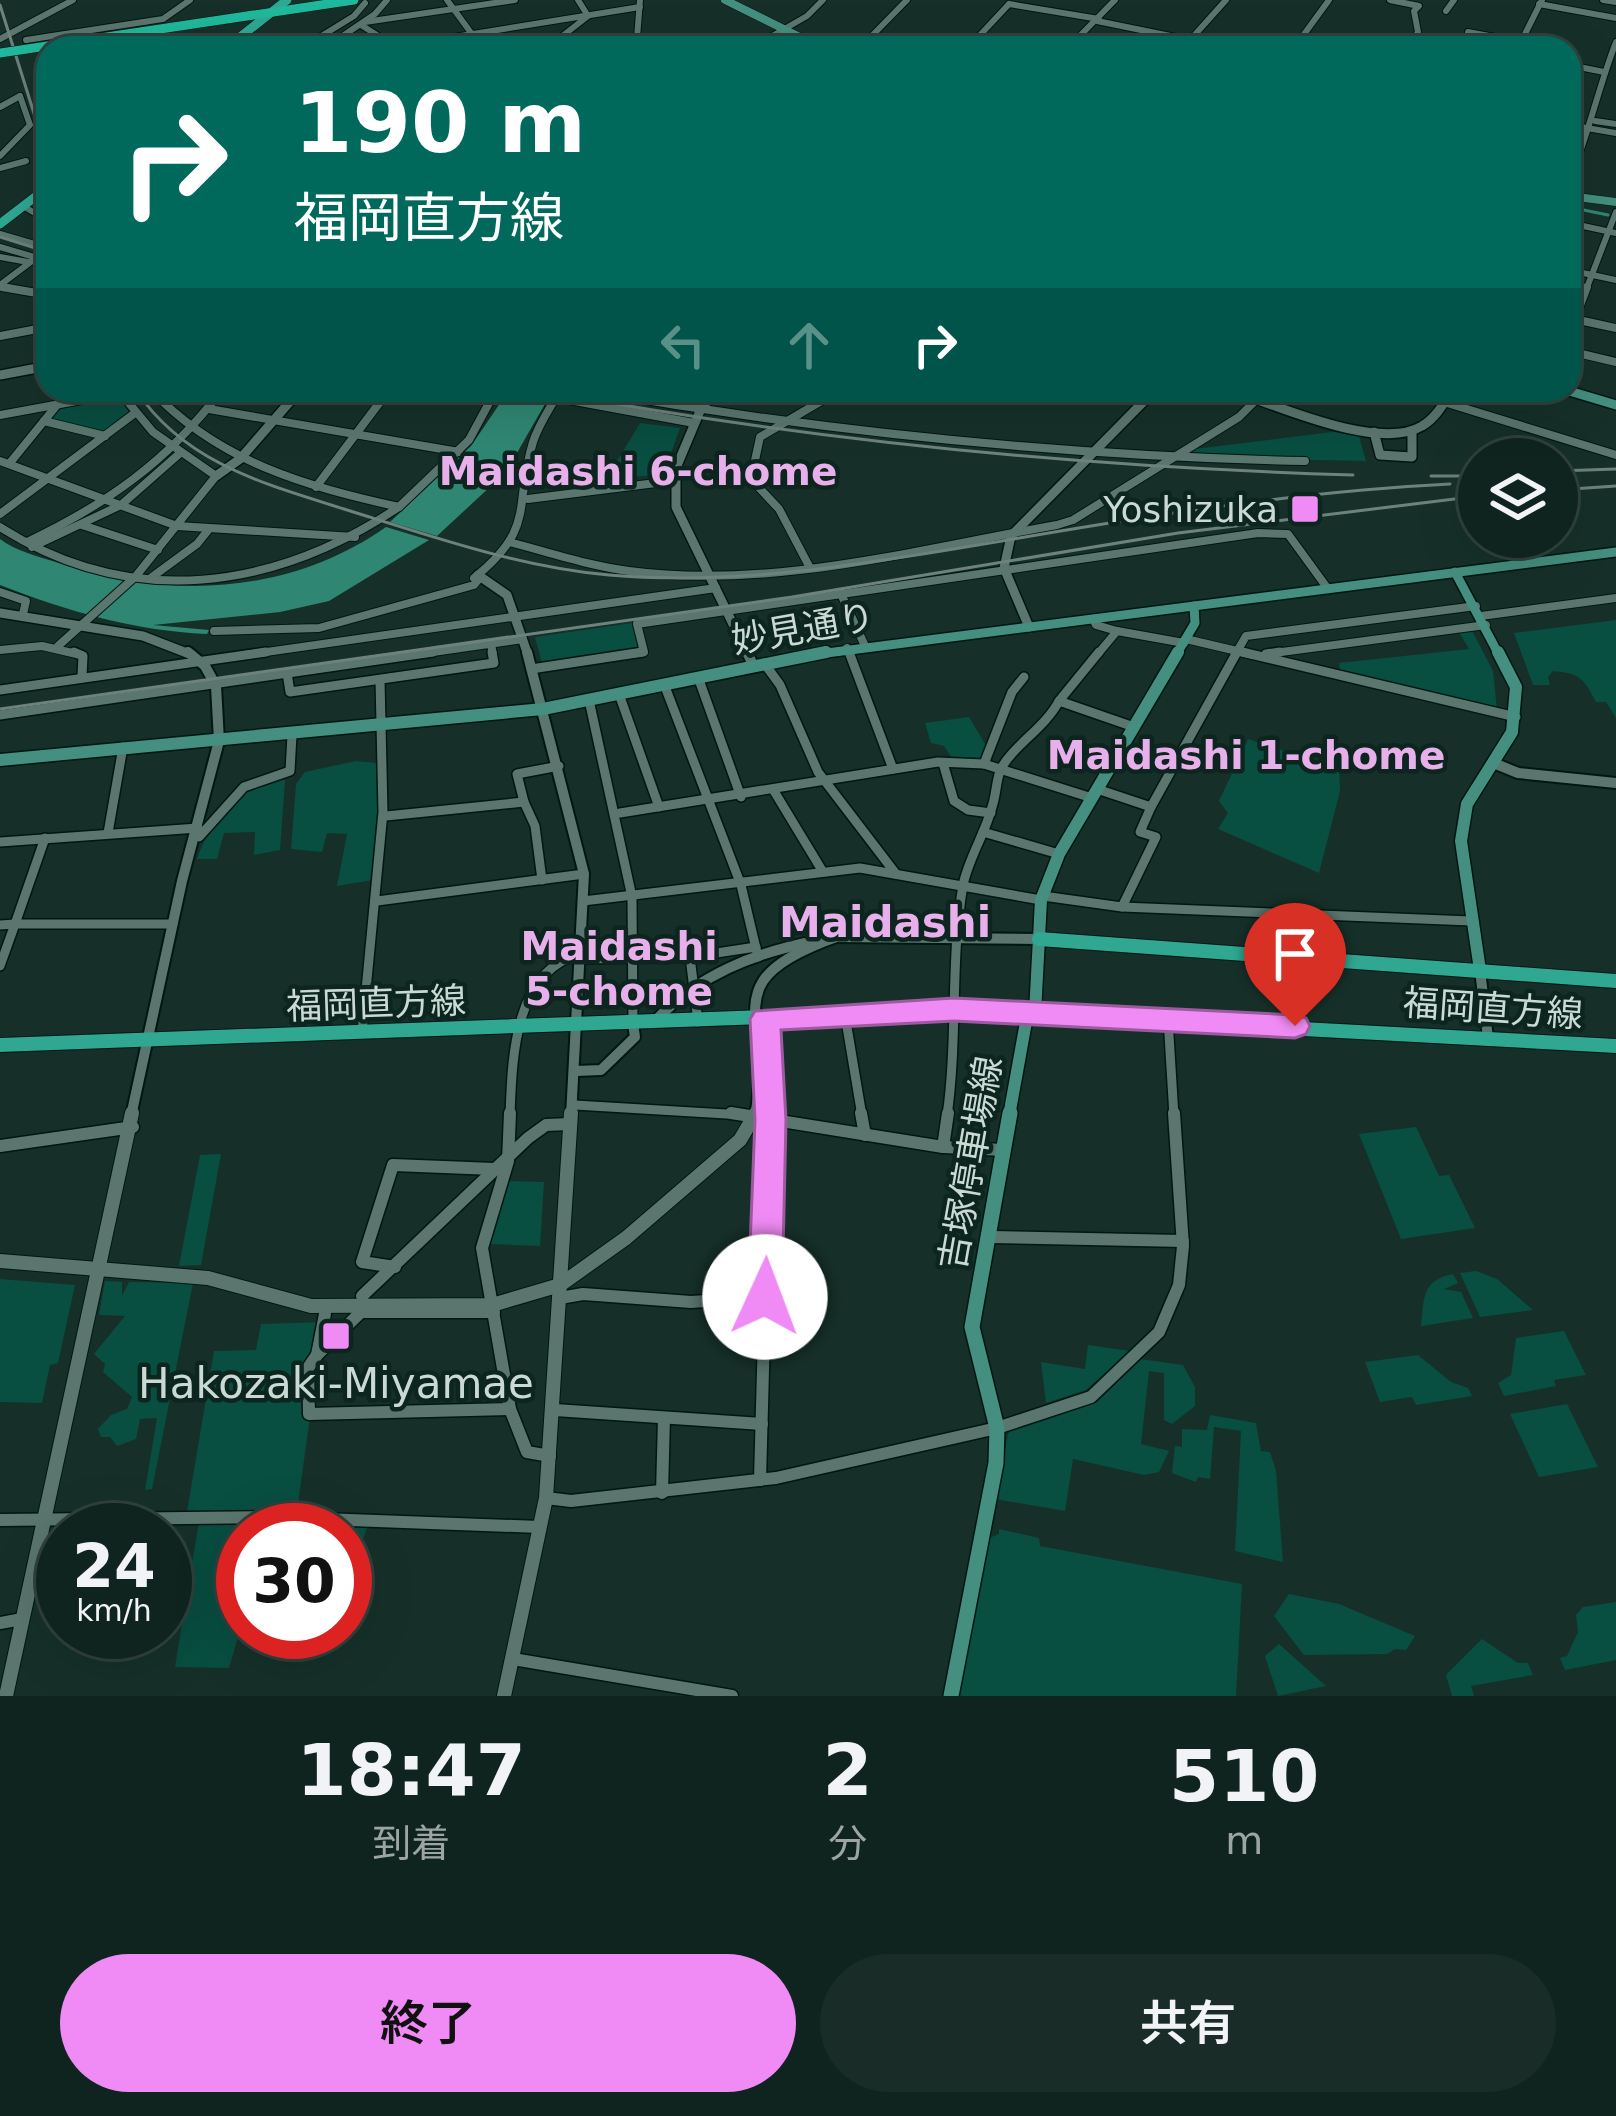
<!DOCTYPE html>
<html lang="ja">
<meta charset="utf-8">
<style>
body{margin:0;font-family:"DejaVu Sans","Noto Sans JP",sans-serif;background:#192c28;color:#f1f3f6;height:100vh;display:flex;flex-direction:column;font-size:45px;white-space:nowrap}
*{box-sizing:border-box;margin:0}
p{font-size:39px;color:#9ca4a4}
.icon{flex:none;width:66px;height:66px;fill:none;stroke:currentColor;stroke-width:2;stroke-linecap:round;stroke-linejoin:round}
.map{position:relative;height:1696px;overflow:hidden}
.side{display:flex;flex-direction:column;background:#10241f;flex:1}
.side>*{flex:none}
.guide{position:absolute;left:36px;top:36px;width:1545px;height:366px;border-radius:36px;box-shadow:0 12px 48px #0002,0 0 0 3px #30413d;background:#00695c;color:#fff;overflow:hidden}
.tools{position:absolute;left:1458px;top:438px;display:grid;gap:24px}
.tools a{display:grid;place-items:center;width:120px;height:120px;border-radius:50%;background:#10241f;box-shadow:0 12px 48px #0002,0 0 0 3px #30413d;font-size:60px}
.speed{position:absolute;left:36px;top:1503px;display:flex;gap:24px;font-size:60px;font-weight:700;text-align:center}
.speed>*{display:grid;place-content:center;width:156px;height:156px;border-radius:50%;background:#10241f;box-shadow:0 12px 48px #0002,0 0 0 3px #30413d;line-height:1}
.speed small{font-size:30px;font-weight:400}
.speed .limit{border:18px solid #d22;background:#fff;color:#111}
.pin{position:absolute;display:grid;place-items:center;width:102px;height:102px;color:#fff;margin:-123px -51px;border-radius:50% 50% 50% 0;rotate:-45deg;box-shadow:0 0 12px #0007}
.pin .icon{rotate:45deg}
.me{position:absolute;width:132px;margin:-66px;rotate:2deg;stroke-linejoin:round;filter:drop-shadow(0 0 9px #0008)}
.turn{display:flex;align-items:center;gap:42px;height:252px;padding:0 60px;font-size:54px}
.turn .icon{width:156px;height:156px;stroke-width:2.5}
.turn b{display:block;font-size:84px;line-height:102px}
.lanes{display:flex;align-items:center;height:114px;padding:0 60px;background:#0003;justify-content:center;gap:60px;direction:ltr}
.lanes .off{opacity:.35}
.eta{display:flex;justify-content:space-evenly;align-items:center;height:204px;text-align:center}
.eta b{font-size:72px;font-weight:600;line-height:84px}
.cta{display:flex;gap:24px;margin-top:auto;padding:24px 60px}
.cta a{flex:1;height:138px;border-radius:72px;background:#f08bf5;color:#111;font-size:48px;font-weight:600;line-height:138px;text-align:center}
.cta a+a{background:#192c28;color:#f1f3f6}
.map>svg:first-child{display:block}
.green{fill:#084e41}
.water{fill:#2f8773}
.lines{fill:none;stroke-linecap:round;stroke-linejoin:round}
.stream{stroke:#2f8773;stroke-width:3}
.minor-far3-casing{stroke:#001712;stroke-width:8}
.minor-far2-casing{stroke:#001712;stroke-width:10}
.minor-far1-casing{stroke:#001712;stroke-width:12}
.minor-casing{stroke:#001712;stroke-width:15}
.tertiary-far3-casing{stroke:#001712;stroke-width:8}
.tertiary-far2-casing{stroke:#001712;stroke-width:12}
.tertiary-far1-casing{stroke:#001712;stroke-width:14}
.tertiary-casing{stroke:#001712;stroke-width:16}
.secondary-far3-casing{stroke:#001712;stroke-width:9}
.secondary-far2-casing{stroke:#001712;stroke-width:12}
.secondary-far1-casing{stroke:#001712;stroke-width:15}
.secondary-casing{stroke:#001712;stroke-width:18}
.primary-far1-casing{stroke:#001712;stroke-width:10}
.primary-casing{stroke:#001712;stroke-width:16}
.trunk-casing{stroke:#001712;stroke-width:10}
.minor-far3{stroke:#5a766e;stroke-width:6}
.minor-far2{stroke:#5a766e;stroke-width:8}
.minor-far1{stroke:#5a766e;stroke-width:9}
.minor{stroke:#5a766e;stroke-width:12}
.tertiary-far3{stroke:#5a766e;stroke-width:6}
.tertiary-far2{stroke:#5a766e;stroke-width:9}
.tertiary-far1{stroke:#5a766e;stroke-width:10}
.tertiary{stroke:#5a766e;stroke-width:14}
.secondary-far3{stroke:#448f7f;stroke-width:8}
.secondary-far2{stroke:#448f7f;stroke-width:9}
.secondary-far1{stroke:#448f7f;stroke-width:12}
.secondary{stroke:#448f7f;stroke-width:15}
.primary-far1{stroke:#2fa791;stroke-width:9}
.primary{stroke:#2fa791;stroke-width:14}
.trunk{stroke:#20b89c;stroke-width:9}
.rail{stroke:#6d827c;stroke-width:3}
.trunk-bridge-casing{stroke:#001712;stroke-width:10;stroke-linecap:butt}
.trunk-bridge{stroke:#20b89c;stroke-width:9}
.route{fill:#f08bf5;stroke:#9c5a9f;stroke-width:3}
.poi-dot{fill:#f08bf5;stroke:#0c261f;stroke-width:4.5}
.labels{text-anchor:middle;stroke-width:9;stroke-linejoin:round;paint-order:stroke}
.poi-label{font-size:36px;fill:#cad9d4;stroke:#0c261f;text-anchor:end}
.street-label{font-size:36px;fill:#cad9d4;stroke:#0c261f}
.neighbourhood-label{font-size:39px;font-weight:bold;fill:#e8b0ea;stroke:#0c261f}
.quarter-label{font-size:42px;font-weight:bold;fill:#e8b0ea;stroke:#0c261f}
.near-poi-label{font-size:42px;fill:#cad9d4;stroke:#0c261f}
</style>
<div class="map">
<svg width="1616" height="1696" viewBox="0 0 1616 1696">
<rect width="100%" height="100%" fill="#163029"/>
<g class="green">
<polygon points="118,396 130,414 104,433 49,419 57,408"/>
<polygon points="640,423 680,428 663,475 607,478"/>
<polygon points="1348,430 1358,433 1366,461 1181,457 1195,449"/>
<path d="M1616 620V718L1606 702H1596C1584 679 1580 673 1553 671L1548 677 1550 685H1533L1514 633Z"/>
<polygon points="632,623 638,649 542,663 535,637"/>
<polygon points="1471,629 1493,671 1497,710 1409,693 1340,670 1339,663 1469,649 1458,630"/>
<polygon points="969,717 988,749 979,760 954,761 944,746 931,743 925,723"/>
<polygon points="1248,739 1339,769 1340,791 1319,873 1218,829 1228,813 1219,801"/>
<polygon points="356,761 377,763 382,774 373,880 337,886 347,834 327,833 322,852 291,849 296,784 305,772"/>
<path d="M276 779 285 780 280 850 254 855 255 832 224 833 217 859H197C211 820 235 791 276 779Z"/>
<polygon points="1416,1127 1439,1176 1449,1175 1475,1228 1401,1239 1359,1134"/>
<polygon points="221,1154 201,1265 179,1266 200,1155"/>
<polygon points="506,1181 544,1182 540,1246 489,1244"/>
<polygon points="1476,1271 1497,1279 1533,1310 1480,1317 1460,1273"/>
<path d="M1453 1274 1458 1283 1444 1289 1461 1292 1473 1318 1421 1326C1424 1298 1422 1280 1453 1274Z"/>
<polygon points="0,1279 75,1285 58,1363 50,1365 42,1403 0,1402"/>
<polygon points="105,1281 122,1282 122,1296 129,1282 193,1283 152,1489 145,1490 157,1418 140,1419 136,1439 117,1446 110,1437 101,1437 98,1429 111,1415 127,1409 132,1397 103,1372 105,1364 94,1354 125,1316 99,1315"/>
<polygon points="323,1322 297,1511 187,1512 214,1351 256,1350 261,1324"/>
<polygon points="1564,1331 1586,1375 1554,1380 1556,1386 1504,1396 1498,1383 1511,1375 1516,1338"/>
<polygon points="1088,1345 1130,1351 1086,1390 1046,1403 1041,1362 1085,1369"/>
<polygon points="1418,1355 1451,1382 1468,1388 1472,1396 1416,1405 1412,1397 1380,1402 1365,1362"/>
<polygon points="1140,1359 1183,1365 1195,1387 1195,1406 1172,1424 1164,1420 1164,1373 1149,1371 1141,1444 1169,1451 1159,1472 1144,1475 1073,1459 1065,1511 995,1499 1008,1434 1015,1425 1100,1399"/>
<polygon points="1567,1404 1598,1467 1539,1477 1510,1414"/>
<polygon points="1210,1415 1256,1423 1261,1451 1270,1452 1276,1471 1283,1562 1235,1551 1241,1431 1214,1427 1210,1479 1198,1477 1196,1482 1172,1473 1175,1446 1182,1447 1182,1429 1207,1430"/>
<polygon points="199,1521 367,1528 345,1590 345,1530 243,1530 243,1620 229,1668 175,1667"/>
<polygon points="999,1529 1039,1538 1040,1546 1242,1584 1236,1696 960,1696 989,1538 999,1534"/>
<polygon points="1289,1594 1339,1604 1415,1636 1406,1650 1395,1649 1387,1654 1304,1655 1274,1616"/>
<polygon points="1616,1602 1616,1660 1565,1670 1560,1658 1567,1656 1578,1632 1576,1615 1583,1607"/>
<polygon points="1482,1639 1518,1663 1528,1663 1533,1675 1471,1686 1474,1696 1452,1696 1446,1675"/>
<polygon points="1279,1644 1326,1686 1278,1696 1265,1656"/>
</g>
<g class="water">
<polygon points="509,390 553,390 506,472 437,536 390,522 471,446"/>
<path d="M386 527 429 540 329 601 280 612 153 625 209 630 207 634C135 631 67 611 0 585V539C15 551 40 557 59 563 169 600 289 595 386 527Z"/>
</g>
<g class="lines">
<polyline class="stream" points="1569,207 1608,215"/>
<g class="minor-far3-casing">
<g id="minor-far3">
<polyline points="447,0 477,41 467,48"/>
<polyline points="640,0 637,38 642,48"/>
<polyline points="1390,0 1419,6 1414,11 1418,32 1408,48"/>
<polyline points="1603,0 1616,2"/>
<polyline points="1009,4 1099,19"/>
<polyline points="1539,4 1616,18"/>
<polyline points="1446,11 1454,0"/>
<polyline points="1097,21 1190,40"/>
<polyline points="365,22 515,0"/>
<polyline points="361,25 391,44"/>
<polyline points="1468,32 1521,42"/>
<polyline points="26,40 163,19 190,0"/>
<polyline points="477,41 515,48"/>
<polyline points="302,48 354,16 365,3"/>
<polyline points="325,48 375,14 387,0"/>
<polyline points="386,48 640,7"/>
<polyline points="764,48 767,39 807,16 823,0"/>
<polyline points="860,48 907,0"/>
<polyline points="968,48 1009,4"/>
<polyline points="1183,48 1226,0"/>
<polyline points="1294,48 1329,0"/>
<polyline points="1518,48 1542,0"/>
<polyline points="1569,65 1604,72"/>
<polyline points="1595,121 1616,124"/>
<polyline points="0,156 30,125 20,96"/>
<polyline points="0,168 26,161"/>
<polyline points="23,206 48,221"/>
<polyline points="1569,223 1616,233"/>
<polyline points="0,234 48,248"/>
<polyline points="0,247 48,261"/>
<polyline points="0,257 28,262"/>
<polyline points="1569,270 1616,280"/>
<polyline points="0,285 36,258"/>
<polyline points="0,287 20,290"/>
<polyline points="1586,290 1616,212"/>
</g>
</g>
<g class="minor-far2-casing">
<g id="minor-far2">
<polyline points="2,287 48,295"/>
<polyline points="1574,319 1616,328"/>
<polyline points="1569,334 1587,287"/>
<polyline points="0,336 48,327"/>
<polyline points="1569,351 1616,362"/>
<path d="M151 390C219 462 305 486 399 507L469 440 496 390"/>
<polyline points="515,390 694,423"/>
<path d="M586 390C825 432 1063 456 1305 461"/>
<polyline points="1444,402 1616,455"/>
<polyline points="209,409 459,452"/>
<polyline points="700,411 717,390"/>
<polyline points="0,415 120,393"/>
<polyline points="44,421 105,436"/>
<polyline points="0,461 177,526 355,537"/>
<polyline points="9,464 57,405"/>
<polyline points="316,487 389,390"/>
<polyline points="528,499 672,481"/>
<polyline points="0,514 135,413"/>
<polyline points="82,525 158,550"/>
<path d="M0 527C132 611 274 590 399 507"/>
<path d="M27 542C107 504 168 461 222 390"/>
<path d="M513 543C551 553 590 566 629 571 771 590 918 549 1057 525L1073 520 1239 417 1266 390"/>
<polyline points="32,547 121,505 179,454"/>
<polyline points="809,566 779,509 751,479 760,437 840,390"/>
<polyline points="152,577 197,544 209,529"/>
<polyline points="0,592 26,601 23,614"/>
<polyline points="841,594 865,646"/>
<polyline points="1481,616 1616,598"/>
<polyline points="1093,619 1096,625 1117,631 1097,655"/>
<path d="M214 631 319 628 474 585 478 580 474 578C537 527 513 508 533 442 539 423 551 407 560 390"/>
<polyline points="1117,631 1184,643"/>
<polyline points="1186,639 1254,655"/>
<polyline points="491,644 493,655"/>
<polyline points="58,646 136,576 216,476 153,432 118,390"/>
<polyline points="847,648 850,655"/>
<polyline points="0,650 42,646 81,655"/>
<polyline points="1266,654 1486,625"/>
<polyline points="245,655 716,588"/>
<polyline points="412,655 523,639"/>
<polyline points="623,655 644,652 637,624 1258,533 1288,534 1328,589"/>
<polyline points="1235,655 1246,636 1476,606"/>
</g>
</g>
<g class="minor-far1-casing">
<g id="minor-far1">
<polyline points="74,652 83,656 82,676"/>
<polyline points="849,652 893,769"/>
<polyline points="1242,652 1516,717"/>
<polyline points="1266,654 1280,652"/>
<polyline points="764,663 780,685 818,772 896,874"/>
<polyline points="531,669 643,652"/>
<polyline points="287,673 290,692 494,663 492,652"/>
<polyline points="698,677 741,797"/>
<polyline points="664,684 741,885 758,957"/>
<polyline points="0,690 266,652"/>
<polyline points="619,694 659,807"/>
<polyline points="589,700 632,897 633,1024"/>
<polyline points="1059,701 1099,652"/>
<polyline points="0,715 433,652"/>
<polyline points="943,763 954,801 968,810 991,813"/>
<polyline points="984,764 1012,692 1024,677"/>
<polyline points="1097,789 1151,807 1237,652"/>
<polyline points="774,791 823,872"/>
<polyline points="524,802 535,826 542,880"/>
<polyline points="620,813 938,762 984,764 1092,798"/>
<polyline points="386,816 524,802 517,774 559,766"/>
<polyline points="983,832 1059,854"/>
<polyline points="108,833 123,747"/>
<polyline points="199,837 244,787 290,771 292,735"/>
<polyline points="0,842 198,828"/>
<polyline points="1043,896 1122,907 1471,921"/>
<polyline points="377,901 584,874"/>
<polyline points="583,901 860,868 1041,900"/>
<polyline points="1122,907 1156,837 1140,832 1151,807"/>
<polyline points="0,925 15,924 45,838"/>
<polyline points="690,957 698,1022"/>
<polyline points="581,959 690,957 756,947"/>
<polyline points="0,966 15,924 173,924"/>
<polyline points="845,1015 862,1116"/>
<polyline points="765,1019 770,1116"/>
<polyline points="1168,1019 1174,1116"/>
<polyline points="362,1032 383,812 380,680"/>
<polyline points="575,1105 760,1116"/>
<path d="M510 1116C512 1059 514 969 581 954"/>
<path d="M947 1116C958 1039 950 961 963 885 969 857 985 834 992 807 996 796 996 782 1000 771 1010 748 1045 728 1059 701L1134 727"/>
</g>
</g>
<g class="minor-casing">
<g id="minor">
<polyline points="510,1113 508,1161 482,1248 510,1409 527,1452 550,1456"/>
<polyline points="731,1113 943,1147 1003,1150"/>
<polyline points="861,1113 865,1135"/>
<polyline points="0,1146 133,1127"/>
<polyline points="943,1147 948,1113"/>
<polyline points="991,1237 1183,1241"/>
<polyline points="395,1267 362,1262 393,1165 494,1169"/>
<polyline points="362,1296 528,1138 546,1125 570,1124"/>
<polyline points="560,1298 583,1294 691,1302 765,1297"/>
<polyline points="325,1314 317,1355 361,1312 494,1312"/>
<polyline points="317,1355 308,1368 309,1414 510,1409"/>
<polyline points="555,1410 762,1424"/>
<polyline points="760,1480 770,1113"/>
<polyline points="662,1493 664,1418"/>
<polyline points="546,1498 571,1501 776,1478 997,1428 1091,1397 1159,1332 1179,1285 1183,1246 1174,1113"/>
<polyline points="0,1520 270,1517 540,1527"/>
<polyline points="0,1623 22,1619"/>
<polyline points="513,1659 732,1696"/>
</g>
</g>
<g class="tertiary-far3-casing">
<g id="tertiary-far3">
<polyline points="0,39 73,0"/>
<polyline points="547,48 588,16 578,0"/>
<polyline points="1068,48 1115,0"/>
<polyline points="0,107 20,96"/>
<polyline points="1569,125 1616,133"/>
<path d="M1569 181C1589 134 1598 88 1616 42"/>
</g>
</g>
<g class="tertiary-far2-casing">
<g id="tertiary-far2">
<polyline points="0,375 48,366"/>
<path d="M1231 390C1275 405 1379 452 1422 426 1436 418 1444 403 1452 390"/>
<polyline points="700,411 676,468 676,507 748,655"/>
<polyline points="1374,432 1380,455 1412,457 1412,431"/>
<polyline points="216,476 240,459 300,390"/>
<polyline points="478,575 507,595 528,655"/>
<polyline points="0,613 143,636 192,655"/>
<polyline points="1029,627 1004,568 1011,536 1155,390"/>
</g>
</g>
<g class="tertiary-far1-casing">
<g id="tertiary-far1">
<polyline points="527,652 584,874 571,1116"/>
<polyline points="747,652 753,665"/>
<polyline points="1496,764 1518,773 1616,783"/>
<polyline points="833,937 1039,939"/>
<polyline points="1480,970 1488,1038"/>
<path d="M655 1021C698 975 754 953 815 941"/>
<polyline points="576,1071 601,1070 635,1037 633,1024"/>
<polyline points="131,1116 182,881 219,741 216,686 205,666 188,652"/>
<path d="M755 1116C775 1014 708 982 839 936"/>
</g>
</g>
<g class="tertiary-casing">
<g id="tertiary">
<polyline points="0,1261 208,1278 311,1306 492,1305 560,1285 626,1238 740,1140 756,1113"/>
<polyline points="6,1696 132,1113"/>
<polyline points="504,1696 546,1498 571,1113"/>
</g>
</g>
<g class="secondary-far3-casing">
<g id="secondary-far3">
<polyline points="725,0 822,48"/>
<polyline points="1569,196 1616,202"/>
</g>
</g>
<g class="secondary-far2-casing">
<g id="secondary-far2">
<polyline points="1566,390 1616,405"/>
<polyline points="1455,572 1499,655"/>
<polyline points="811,655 1616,552"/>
<polyline points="1176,655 1195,623 1194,606"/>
</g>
</g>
<g class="secondary-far1-casing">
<g id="secondary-far1">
<polyline points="0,760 543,709 826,652"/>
<polyline points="1480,970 1461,841 1467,804 1512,732 1516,687 1498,652"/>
<polyline points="1009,1116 1026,1022 1035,1013 1041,900 1059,854 1178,652"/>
</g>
</g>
<g class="secondary-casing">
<polyline id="secondary" points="951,1696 996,1463 997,1428 972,1327 1010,1113"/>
</g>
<g class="primary-far1-casing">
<g id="primary-far1">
<polyline points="226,48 287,0"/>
<polyline points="0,224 48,187"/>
</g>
</g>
<g class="primary-casing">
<g id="primary">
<polyline points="1039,939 1616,981"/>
<polyline points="0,1045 954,1010 1616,1046"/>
</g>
</g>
<g class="trunk-casing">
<polyline id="trunk" points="100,38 354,0"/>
</g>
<use href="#minor-far3" class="minor-far3"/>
<use href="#minor-far2" class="minor-far2"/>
<use href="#minor-far1" class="minor-far1"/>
<use href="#minor" class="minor"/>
<use href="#tertiary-far3" class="tertiary-far3"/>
<use href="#tertiary-far2" class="tertiary-far2"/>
<use href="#tertiary-far1" class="tertiary-far1"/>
<use href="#tertiary" class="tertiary"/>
<use href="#secondary-far3" class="secondary-far3"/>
<use href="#secondary-far2" class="secondary-far2"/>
<use href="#secondary-far1" class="secondary-far1"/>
<use href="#secondary" class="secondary"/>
<use href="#primary-far1" class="primary-far1"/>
<use href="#primary" class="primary"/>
<use href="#trunk" class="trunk"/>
<g class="rail">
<polyline points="0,5 48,158"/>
<polyline points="0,237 48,252"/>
<path d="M136 390C184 463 265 484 344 509 431 536 518 567 609 575 748 587 888 560 1025 537 1166 513 1307 491 1450 484"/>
<path d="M539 390C809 441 1079 467 1353 475"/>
<polyline points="1557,471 1616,469"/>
<polyline points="1431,476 1479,476"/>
<polyline points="1557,490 1616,486"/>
<polyline points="0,709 792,597 1178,533 1479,496"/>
</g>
<g class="trunk-bridge-casing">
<polyline id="trunk-bridge" points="0,53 100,38"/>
</g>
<use href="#trunk-bridge" class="trunk-bridge"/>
</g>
<polygon class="route" points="954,998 1295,1015 1306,1018 1310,1026 1306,1034 1295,1038 954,1021 781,1030 786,1120 782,1297 777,1307 765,1312 753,1307 748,1297 755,1120 750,1019 755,1011"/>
<g class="poi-dot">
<rect x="1290" y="494" width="30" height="30" rx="6"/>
<rect x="321" y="1321" width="30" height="30" rx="6"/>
</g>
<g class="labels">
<g class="poi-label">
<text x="1278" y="522">Yoshizuka</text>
</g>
<g class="street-label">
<text transform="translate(803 628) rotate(-10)" y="13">妙見通り</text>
<text transform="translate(376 1003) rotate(-2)" y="13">福岡直方線</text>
<text transform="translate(1493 1008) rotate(4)" y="13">福岡直方線</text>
<text transform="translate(970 1163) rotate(-80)" y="13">吉塚停車場線</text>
</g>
<g class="neighbourhood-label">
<text x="638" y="485">Maidashi 6-chome</text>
<text x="1246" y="769">Maidashi 1-chome</text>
<text x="619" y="960">Maidashi<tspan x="619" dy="45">5-chome</tspan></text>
</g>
<g class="quarter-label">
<text x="885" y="937">Maidashi</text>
</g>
<g class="near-poi-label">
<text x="336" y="1398">Hakozaki-Miyamae</text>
</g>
</g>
</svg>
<div class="tools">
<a><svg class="icon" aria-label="layers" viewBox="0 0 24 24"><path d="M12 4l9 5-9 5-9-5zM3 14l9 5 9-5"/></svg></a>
</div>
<div class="speed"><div>24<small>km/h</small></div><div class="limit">30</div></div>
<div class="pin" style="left:1295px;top:1026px;background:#d93025"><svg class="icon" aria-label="arrive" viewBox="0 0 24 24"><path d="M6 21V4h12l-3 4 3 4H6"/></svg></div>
<svg class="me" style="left:765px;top:1297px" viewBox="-20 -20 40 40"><circle r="19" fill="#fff"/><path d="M0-13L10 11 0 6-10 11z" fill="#f08bf5"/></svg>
<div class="guide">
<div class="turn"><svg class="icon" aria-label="right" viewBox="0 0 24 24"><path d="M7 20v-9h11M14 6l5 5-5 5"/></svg><div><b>190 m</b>福岡直方線</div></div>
<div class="lanes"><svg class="icon off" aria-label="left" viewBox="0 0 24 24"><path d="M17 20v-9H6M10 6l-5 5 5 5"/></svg><svg class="icon off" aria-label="ahead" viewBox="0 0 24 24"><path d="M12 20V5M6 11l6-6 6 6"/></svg><svg class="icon" aria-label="right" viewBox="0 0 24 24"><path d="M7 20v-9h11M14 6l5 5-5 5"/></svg></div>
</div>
</div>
<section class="side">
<div class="eta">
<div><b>18:47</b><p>到着</p></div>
<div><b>2</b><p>分</p></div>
<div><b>510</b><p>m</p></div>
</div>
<div class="cta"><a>終了</a><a>共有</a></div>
</section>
